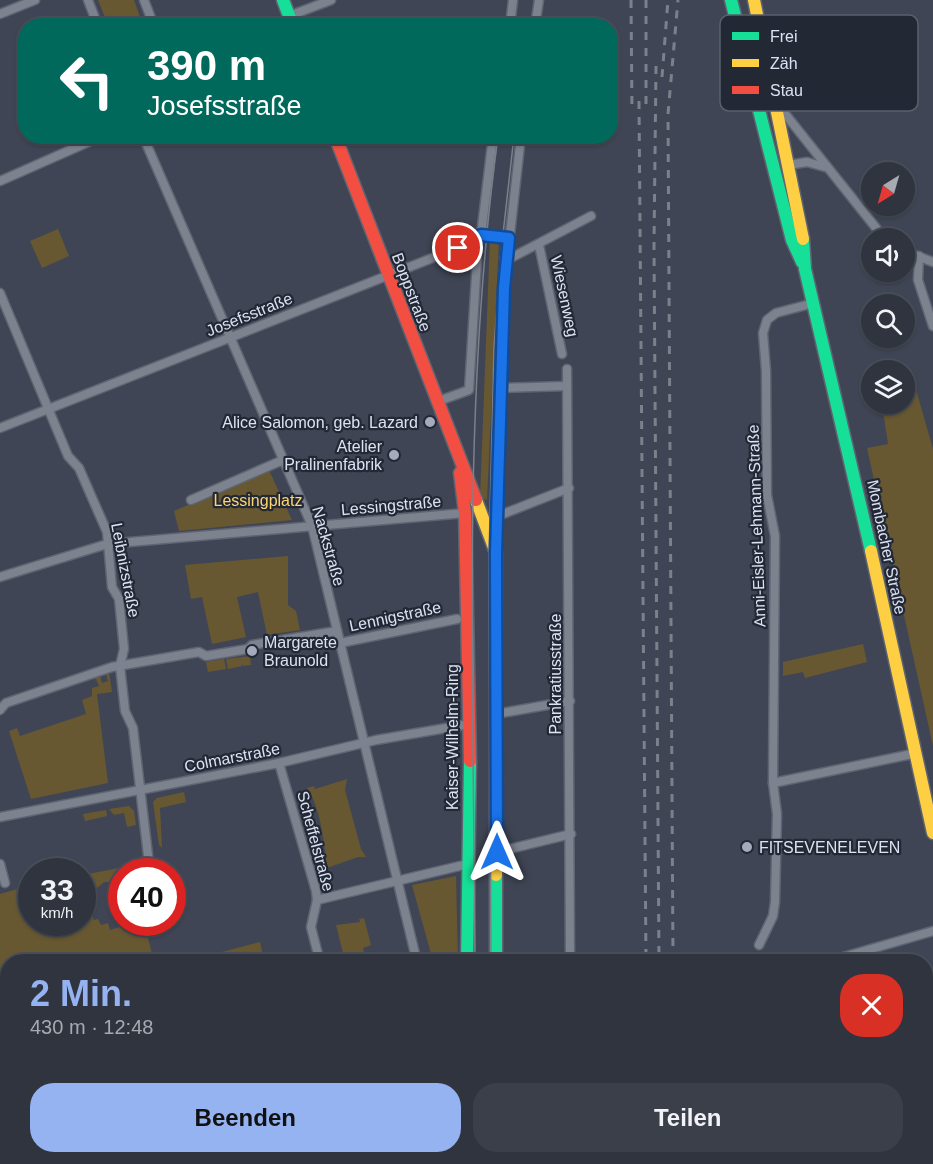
<!DOCTYPE html>
<html lang="de">
<meta charset="utf-8">
<style>
body{margin:0;font-family:Arial,sans-serif;background:#3b3f4a;color:#f1f3f6;height:100vh;display:flex;flex-direction:column;font-size:22px;white-space:nowrap}
*{box-sizing:border-box;margin:0}
p{font-size:20px;color:#a7aab0}
.icon{flex:none;width:33px;height:33px;fill:none;stroke:currentColor;stroke-width:2;stroke-linecap:round;stroke-linejoin:round}
.map{position:relative;flex:1;overflow:hidden}
.panel{position:absolute;left:0px;top:954px;width:933px;height:210px;display:flex;flex-direction:column;background:#2f343f;border-radius:24px 24px 0 0;box-shadow:0 2px 4px #0004,0 0 0 2px #4a4f59}
.panel>*{flex:none}
.top-card{position:absolute;left:18px;top:18px;width:600px;height:126px;border-radius:24px;box-shadow:0 2px 4px #0004,0 0 0 2px #4a4f59;background:#00695c;color:#fff;overflow:hidden}
.needle{width:39px;rotate:217deg}
.controls{position:absolute;left:861px;top:162px;display:grid;gap:12px}
.controls a{display:grid;place-items:center;width:54px;height:54px;border-radius:50%;background:#2f343f;box-shadow:0 2px 4px #0004,0 0 0 2px #4a4f59;font-size:30px}
.speed{position:absolute;left:18px;top:858px;display:flex;gap:12px;font-size:30px;font-weight:700;text-align:center}
.speed>*{display:grid;place-content:center;width:78px;height:78px;border-radius:50%;background:#2f343f;box-shadow:0 2px 4px #0004,0 0 0 2px #4a4f59;line-height:1}
.speed small{font-size:15px;font-weight:400}
.speed .limit{border:9px solid #d22;background:#fff;color:#111}
.pin{position:absolute;display:grid;place-items:center;width:51px;height:51px;color:#fff;margin:-26px;border:3px solid #fff;border-radius:50%;box-shadow:0 2px 6px #0007}
.me{position:absolute;width:66px;margin:-33px;rotate:0deg;stroke-linejoin:round;filter:drop-shadow(0 0 4px #0008)}
.turn{display:flex;align-items:center;gap:21px;height:126px;padding:0 30px;font-size:27px}
.turn .icon{width:78px;height:78px;stroke-width:2.5}
.turn b{display:block;font-size:42px;line-height:51px}
.round{display:grid;place-items:center;flex:none;width:63px;height:63px;border-radius:24px;background:#3b3f4a}
.summary{display:flex;align-items:center;justify-content:space-between;height:102px;padding:0 30px}
h1{font-size:36px;font-weight:700;line-height:45px;color:#95b2f1}
.action{display:flex;gap:12px;margin-top:auto;padding:12px 30px}
.action a{flex:1;height:69px;border-radius:24px;background:#95b2f1;color:#111;font-size:24px;font-weight:700;line-height:69px;text-align:center}
.action a+a{background:#3b3f4a;color:#f1f3f6}
.map>svg:first-child{display:block}
.green{fill:#675832}
.lines{fill:none;stroke-linecap:round;stroke-linejoin:round}
.street-casing{stroke:#5f6472;stroke-width:11}
.fast-casing{stroke:#5f6472;stroke-width:15}
.slow-casing{stroke:#5f6472;stroke-width:15}
.jam-casing{stroke:#5f6472;stroke-width:15}
.street{stroke:#7d828f;stroke-width:8}
.fast{stroke:#16e098;stroke-width:12}
.slow{stroke:#ffcf43;stroke-width:12}
.jam{stroke:#f24e42;stroke-width:12}
.tram{stroke:#7b808b;stroke-width:1.5}
.rail{stroke:#7b808b;stroke-width:3;stroke-dasharray:8 8;stroke-linecap:butt}
.route-casing{stroke:#114b97;stroke-width:15}
.route{stroke:#1a73e8;stroke-width:10}
.poi-dot{fill:#a4abbc;stroke:#232835;stroke-width:2}
.labels{text-anchor:middle;stroke-width:4.5;stroke-linejoin:round;paint-order:stroke}
.street-label{font-size:16px;fill:#dbe2f4;stroke:#232835}
.poi-label{font-size:16px;fill:#dbe2f4;stroke:#232835;text-anchor:end}
.park-label{font-size:16px;fill:#fdd670;stroke:#232835}
.key{fill:#232835;stroke:#5a606e;stroke-width:1.5}
.key-label{font-size:16px;fill:#dbe2f4}
</style>
<div class="map">
<svg width="933" height="1164" viewBox="0 0 933 1164">
<rect width="100%" height="100%" fill="#3f4554"/>
<g class="green">
<polygon points="98,0 134,0 143,25 108,25"/>
<polygon points="58,229 69,256 42,268 30,241"/>
<polygon points="490,238 499,239 487,500 480,498"/>
<polygon points="911,372 933,449 933,746 867,448 888,444 882,404 904,404 905,374"/>
<polygon points="269,470 292,520 179,531 174,511"/>
<polygon points="288,556 288,605 296,611 300,630 267,635 258,592 237,597 246,637 212,644 202,597 191,599 185,565"/>
<polygon points="863,644 867,662 805,678 803,672 783,676 783,662"/>
<polygon points="250,656 251,665 243,666 242,663 242,666 228,669 226,659"/>
<polygon points="224,659 226,669 208,672 206,662"/>
<polygon points="109,672 112,692 97,694 108,783 31,799 9,731 17,728 20,736 86,714 82,700 92,696 92,688 99,686 96,679 90,679 100,676 102,683 108,681 106,674"/>
<path d="M347 779 345 790 361 849 366 857H358L327 868C325 846 320 805 307 788L314 786 315 789Z"/>
<polygon points="184,792 186,802 160,808 162,848 159,845 153,802 157,798"/>
<polygon points="129,806 134,811 136,825 127,827 124,813 114,815 109,809"/>
<polygon points="106,810 107,816 85,821 83,814"/>
<polygon points="140,864 141,871 122,872 121,882 104,882 96,889 84,893 94,920 98,919 101,925 108,923 110,930 132,923 144,923 154,961 8,962 8,1151 0,1153 0,894 31,885 32,922 82,922 83,875"/>
<polygon points="456,876 458,961 433,961 412,885"/>
<polygon points="364,918 371,945 363,948 366,961 345,961 336,925 360,922 359,919"/>
<polygon points="260,942 264,960 225,961 222,952"/>
</g>
<g class="lines">
<g class="street-casing">
<g id="street">
<polyline points="88,0 98,26"/>
<polyline points="144,0 154,26"/>
<polyline points="0,14 35,0"/>
<polyline points="289,16 331,0"/>
<polyline points="510,26 513,0"/>
<polyline points="535,26 539,0"/>
<polyline points="778,105 884,238"/>
<polyline points="143,136 312,526 417,962"/>
<polyline points="788,165 807,162 825,167"/>
<polyline points="0,181 102,136"/>
<polyline points="481,235 493,136"/>
<polyline points="539,245 562,354"/>
<polyline points="904,251 933,262"/>
<polyline points="919,256 918,280 933,326"/>
<polyline points="507,260 591,216"/>
<polyline points="0,293 68,456 79,468 107,532 112,587 119,599 124,649 120,666 125,711 133,728 150,872"/>
<polyline points="567,369 570,962"/>
<polyline points="501,388 567,386"/>
<polyline points="436,402 469,390 477,260 472,253 459,248"/>
<polyline points="0,428 473,242 481,235 509,238"/>
<polyline points="191,500 283,460"/>
<polyline points="498,516 569,488"/>
<polyline points="496,549 504,288 521,136"/>
<polyline points="0,577 107,544 465,513"/>
<polyline points="340,643 457,619"/>
<polyline points="0,710 6,703 112,667 199,652 206,656 248,649 252,645 337,631"/>
<polyline points="496,714 570,701"/>
<polyline points="279,763 316,891 317,900 311,927 320,962"/>
<polyline points="773,783 917,753"/>
<polyline points="0,817 279,763 376,740 470,724"/>
<polyline points="497,852 571,834"/>
<polyline points="0,864 5,883"/>
<polyline points="317,900 468,864"/>
<polyline points="759,945 773,916 775,902 777,814 773,783 775,536 767,495 766,371 763,333 767,320 776,313 814,303"/>
<polyline points="826,962 933,931"/>
<polyline points="206,1156 208,1164"/>
<polyline points="595,1156 595,1164"/>
<polyline points="21,1164 49,1156"/>
<polyline points="111,1164 141,1156"/>
</g>
</g>
<g class="fast-casing">
<g id="fast">
<polyline points="283,0 293,26"/>
<polyline points="731,0 792,240 802,262"/>
<polyline points="803,239 805,269 871,551"/>
<polyline points="496,875 496,962"/>
<polyline points="467,962 470,761"/>
<polyline points="467,1156 468,1164"/>
</g>
</g>
<g class="slow-casing">
<g id="slow">
<polyline points="754,0 803,239"/>
<polyline points="476,500 496,553 496,875"/>
<polyline points="871,551 933,833"/>
<polyline points="498,1156 499,1164"/>
</g>
</g>
<g class="jam-casing">
<g id="jam">
<polyline points="335,136 476,500"/>
<polyline points="460,473 465,513 470,761"/>
</g>
</g>
<use href="#street" class="street"/>
<use href="#fast" class="fast"/>
<use href="#slow" class="slow"/>
<use href="#jam" class="jam"/>
<g class="tram">
<polyline points="512,26 515,0"/>
<path d="M475 962C474 687 461 409 498 136"/>
<polyline points="491,962 489,556 494,348 500,261 514,136"/>
<polyline points="475,1156 475,1164"/>
<polyline points="485,1164 485,1156"/>
</g>
<g class="rail">
<polyline points="631,0 632,112"/>
<polyline points="646,0 646,111"/>
<polyline points="656,66 654,246 659,962"/>
<polyline points="662,77 668,0"/>
<polyline points="639,101 646,962"/>
<polyline points="673,962 668,114 678,0"/>
<polyline points="646,1156 646,1164"/>
<polyline points="661,1164 662,1156"/>
</g>
</g>
<g class="lines">
<g class="route-casing">
<polyline id="route" points="458,248 473,242 481,235 509,238 504,288 496,553 497,852"/>
</g>
<use href="#route" class="route"/>
</g>
<g class="poi-dot">
<circle cx="430" cy="422" r="6"/>
<circle cx="394" cy="455" r="6"/>
<circle cx="252" cy="651" r="6"/>
<circle cx="747" cy="847" r="6"/>
</g>
<g class="labels">
<g class="street-label">
<text transform="translate(412 292) rotate(69)" y="6">Boppstraße</text>
<text transform="translate(565 296) rotate(78)" y="6">Wiesenweg</text>
<text transform="translate(249 314) rotate(-22)" y="6">Josefsstraße</text>
<text transform="translate(391 505) rotate(-5)" y="6">Lessingstraße</text>
<text transform="translate(756 526) rotate(-92)" y="6">Anni-Eisler-Lehmann-Straße</text>
<text transform="translate(329 546) rotate(74)" y="6">Nackstraße</text>
<text transform="translate(887 547) rotate(78)" y="6">Mombacher Straße</text>
<text transform="translate(126 570) rotate(79)" y="6">Leibnizstraße</text>
<text transform="translate(395 616) rotate(-12)" y="6">Lennigstraße</text>
<text transform="translate(555 674) rotate(-90)" y="6">Pankratiusstraße</text>
<text transform="translate(452 737) rotate(-90)" y="6">Kaiser-Wilhelm-Ring</text>
<text transform="translate(232 757) rotate(-11)" y="6">Colmarstraße</text>
<text transform="translate(316 841) rotate(75)" y="6">Scheffelstraße</text>
</g>
<g class="poi-label">
<text x="418" y="428">Alice Salomon, geb. Lazard</text>
<text x="382" y="452">Atelier<tspan x="382" dy="18">Pralinenfabrik</tspan></text>
<text x="264" y="648" text-anchor="start">Margarete<tspan x="264" dy="18">Braunold</tspan></text>
<text x="759" y="853" text-anchor="start">FITSEVENELEVEN</text>
</g>
<g class="park-label">
<text x="258" y="506">Lessingplatz</text>
</g>
</g>
<rect x="720" y="15" width="198" height="96" rx="9" class="key"/>
<rect x="732" y="32" width="27" height="8" fill="#16e098"/>
<rect x="732" y="59" width="27" height="8" fill="#ffcf43"/>
<rect x="732" y="86" width="27" height="8" fill="#f24e42"/>
<g class="key-label">
<text x="770" y="42">Frei</text>
<text x="770" y="69">Zäh</text>
<text x="770" y="96">Stau</text>
</g>
</svg>
<div class="controls">
<a><svg class="needle" viewBox="-14 -14 28 28"><path d="M0-13l5 13h-10z" fill="#e53935"/><path d="M0 13l5-13h-10z" fill="#a7aab0"/></svg></a>
<a><svg class="icon" aria-label="sound" viewBox="0 0 24 24"><path d="M4 9h4l5-4v14l-5-4H4zM17 9q2 3 0 6"/></svg></a>
<a><svg class="icon" aria-label="search" viewBox="0 0 24 24"><circle cx="10" cy="10" r="6"/><path d="M15 15l6 6"/></svg></a>
<a><svg class="icon" aria-label="layers" viewBox="0 0 24 24"><path d="M12 4l9 5-9 5-9-5zM3 14l9 5 9-5"/></svg></a>
</div>
<div class="speed"><div>33<small>km/h</small></div><div class="limit">40</div></div>
<div class="pin" style="left:458px;top:248px;background:#d93025"><svg class="icon" aria-label="arrive" viewBox="0 0 24 24"><path d="M6 21V4h12l-3 4 3 4H6"/></svg></div>
<svg class="me" style="left:497px;top:852px" viewBox="-20 -20 40 40"><path d="M0-17L14 15 0 8-14 15z" fill="#1a73e8" stroke="#fff" stroke-width="4"/></svg>
<div class="top-card">
<div class="turn"><svg class="icon" aria-label="left" viewBox="0 0 24 24"><path d="M17 20v-9H6M10 6l-5 5 5 5"/></svg><div><b>390 m</b>Josefsstraße</div></div>
</div>
<section class="panel">
<div class="summary"><div><h1>2 Min.</h1><p>430 m · 12:48</p></div><a class="round" style="background:#d93025;color:#fff"><svg class="icon" aria-label="close" viewBox="0 0 24 24"><path d="M6 6l12 12M18 6L6 18"/></svg></a></div>
<div class="action"><a>Beenden</a><a>Teilen</a></div>
</section>
</div>
